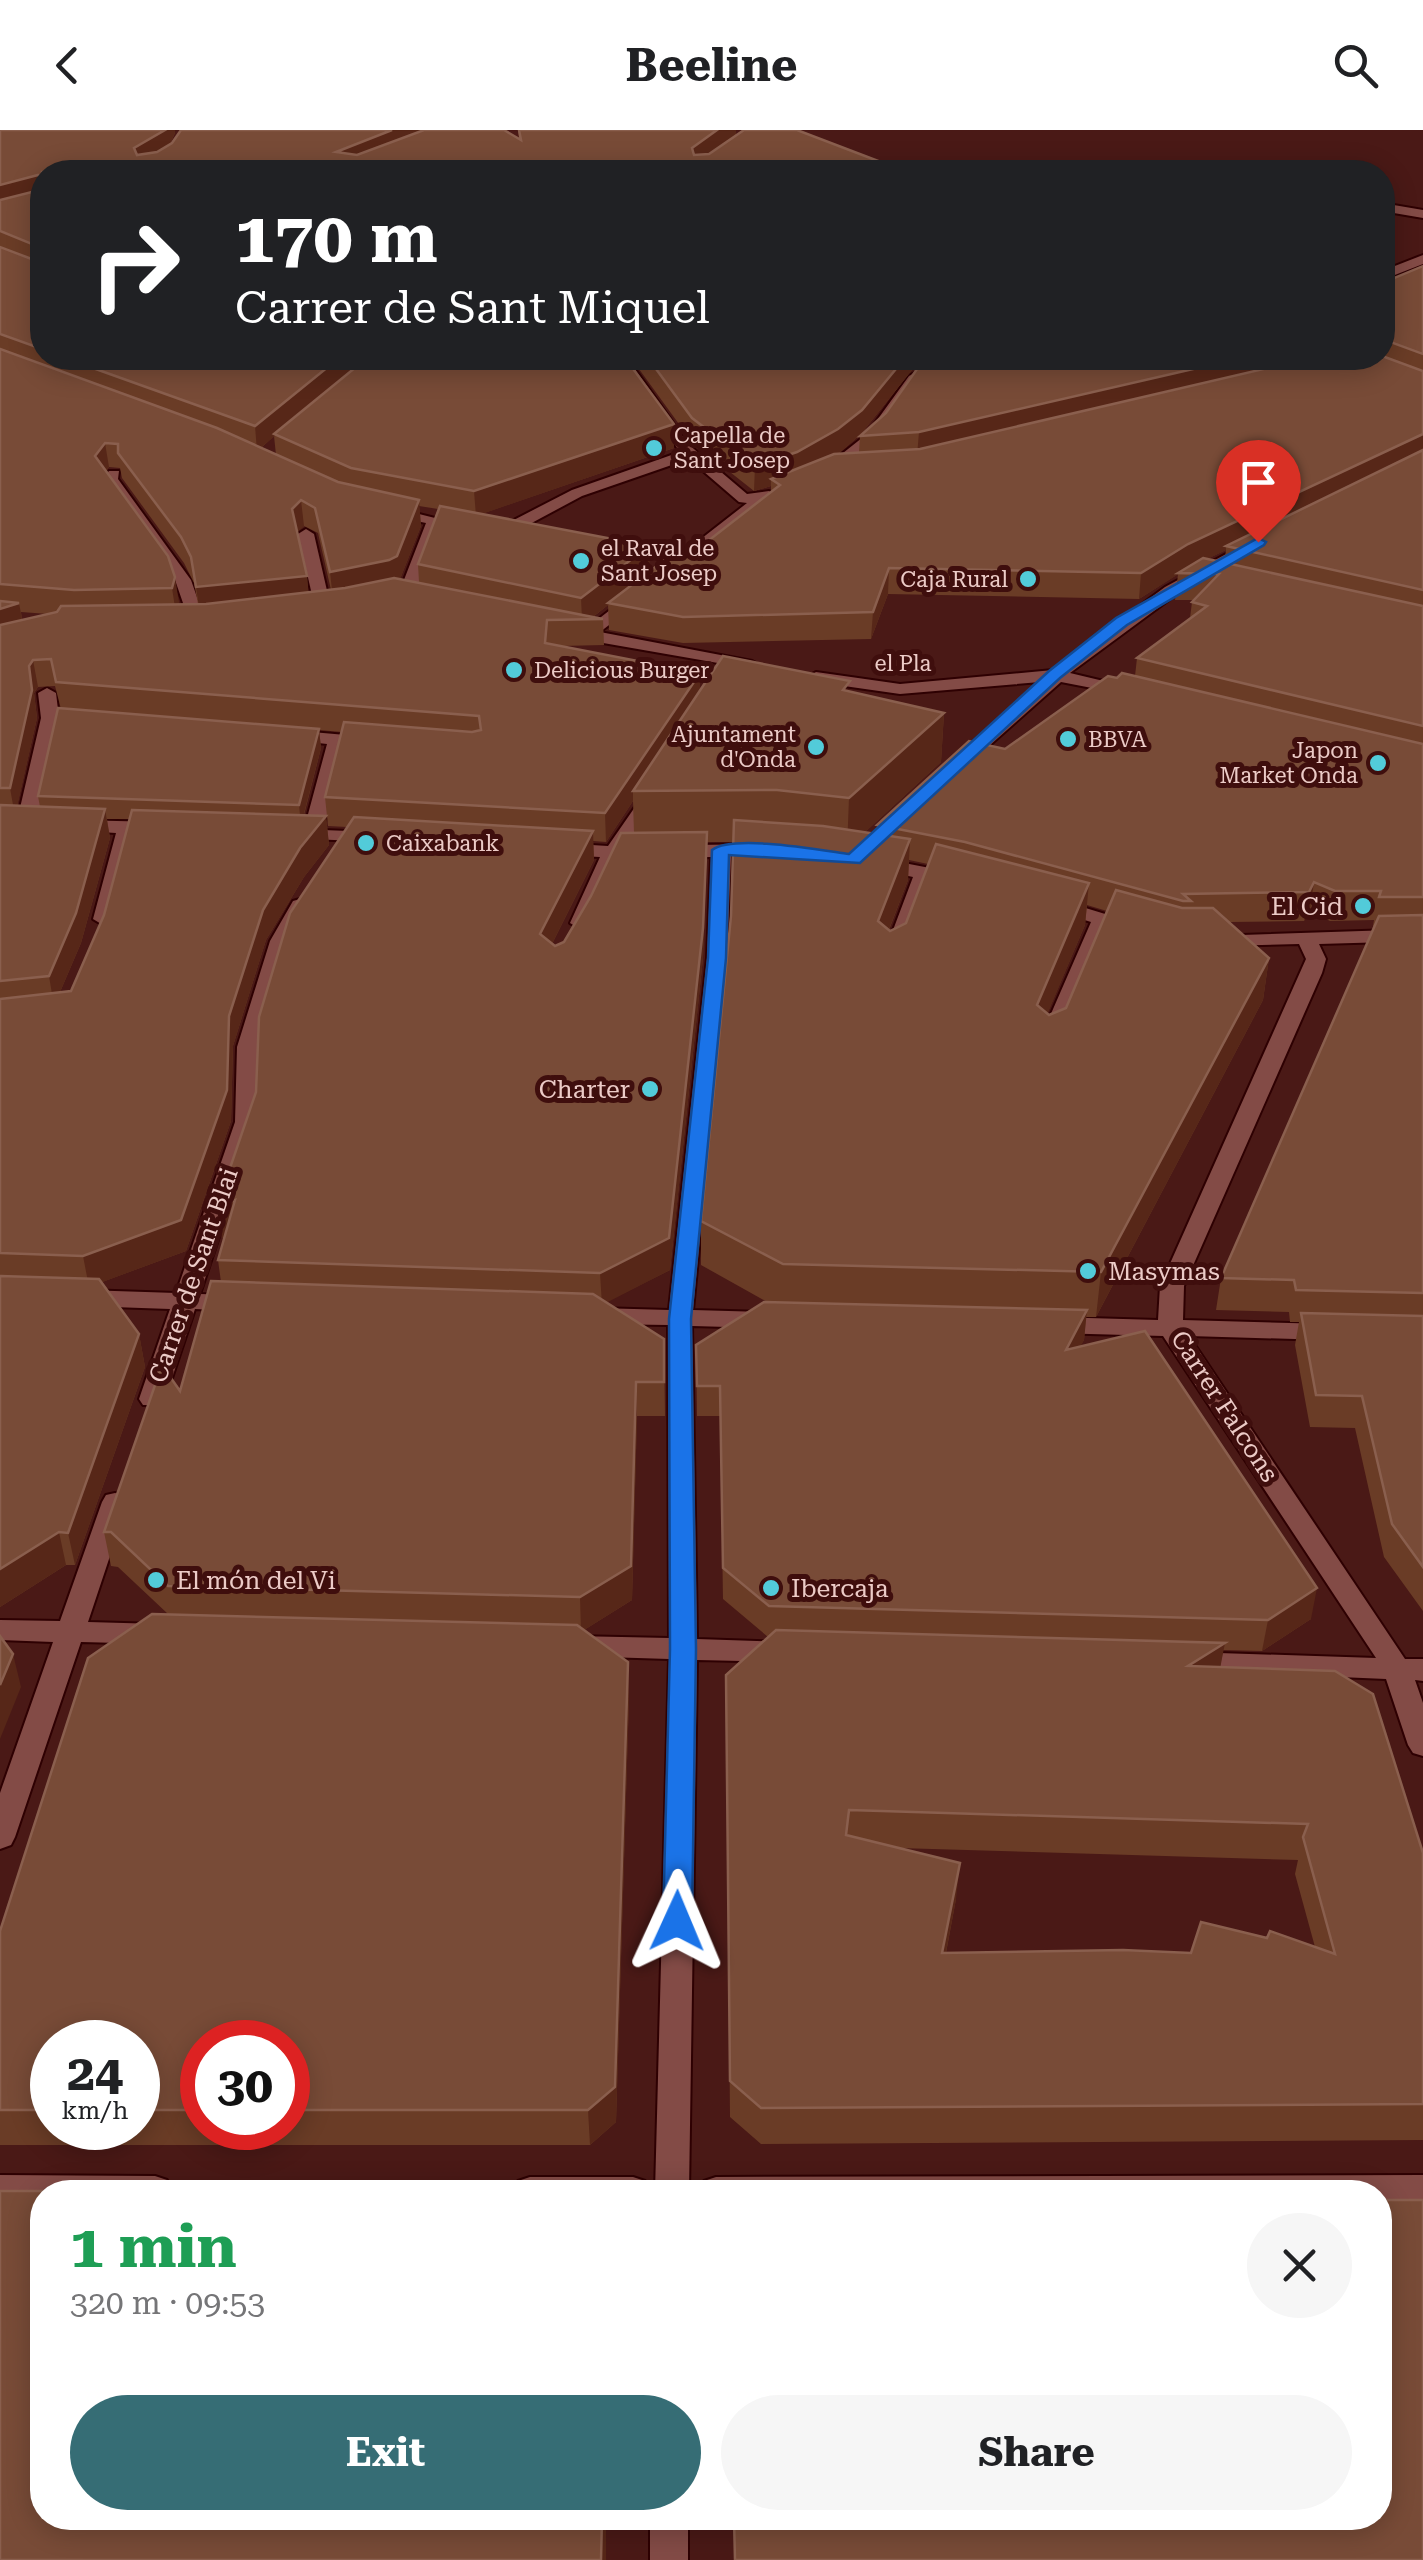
<!DOCTYPE html>
<meta charset="utf-8">
<style>
body{margin:0;font-family:"Roboto Serif",serif;background:#f6f6f6;color:#202124;height:100vh;display:flex;flex-direction:column;font-size:38px;white-space:nowrap}
*{box-sizing:border-box;margin:0}
p{font-size:32px;color:#757577}
.icon{flex:none;width:55px;height:55px;fill:none;stroke:currentColor;stroke-width:2;stroke-linecap:round;stroke-linejoin:round}
.map{position:relative;flex:1;overflow:hidden}
.side{position:absolute;left:30px;top:2050px;width:1362px;height:350px;display:flex;flex-direction:column;background:#fff;border-radius:40px;box-shadow:0 5px 25px #0003}
.side>*{flex:none}
.guide{position:absolute;left:30px;top:30px;width:1365px;height:210px;border-radius:40px;box-shadow:0 5px 25px #0003;background:#202124;color:#fff;overflow:hidden}
.speed{position:absolute;left:30px;top:1890px;display:flex;gap:20px;font-size:50px;font-weight:700;text-align:center}
.speed>*{display:grid;place-content:center;width:130px;height:130px;border-radius:50%;background:#fff;box-shadow:0 5px 25px #0003;line-height:1}
.speed small{font-size:25px;font-weight:400}
.speed .limit{border:15px solid #d22;background:#fff;color:#111}
.pin{position:absolute;display:grid;place-items:center;width:85px;height:85px;color:#fff;margin:-102px -42px;border-radius:50% 50% 50% 0;rotate:-45deg;box-shadow:0 0 10px #0007}
.pin .icon{rotate:45deg}
.me{position:absolute;width:110px;margin:-55px;rotate:1deg;stroke-linejoin:round;filter:drop-shadow(0 0 8px #0008)}
.turn{display:flex;align-items:center;gap:35px;height:210px;padding:0 40px;font-size:45px}
.turn .icon{width:130px;height:130px;stroke-width:2.5}
.turn b{display:block;font-size:70px;line-height:85px}
.round{display:grid;place-items:center;flex:none;width:105px;height:105px;border-radius:52px;background:#f6f6f6}
.head{display:flex;align-items:center;justify-content:space-between;height:170px;padding:0 40px}
h1{font-size:60px;font-weight:700;line-height:75px;color:#1e9e55}
.primary-button{display:flex;gap:20px;margin-top:auto;padding:20px 40px}
.primary-button a{flex:1;height:115px;border-radius:60px;background:#366d75;color:#fff;font-size:40px;font-weight:700;line-height:115px;text-align:center}
.primary-button a+a{background:#f6f6f6;color:#202124}
header{display:flex;justify-content:space-between;align-items:center;height:130px;padding:0 40px;background:#fff;font-size:45px;font-weight:700}
.map>svg:first-child{display:block}
.lines{fill:none;stroke-linecap:round;stroke-linejoin:round}
.minor-casing{stroke:#2e0002;stroke-width:4}
.minor{fill:#834b46;fill-rule:evenodd}
.wall{fill:#6a3c26;fill-rule:evenodd}
.shaded-wall{fill:#572718}
.building{fill:#784b37;stroke:#8a5f4e;stroke-width:2.5;fill-rule:evenodd}
.route{fill:#1a73e8;stroke:#114b97;stroke-width:2.5}
.poi-dot{fill:#52cbd9;stroke:#3f0e0d;stroke-width:4}
.labels{text-anchor:middle;stroke-width:10;stroke-linejoin:round;paint-order:stroke}
.far-poi-label{font-size:22px;fill:#eccbc7;stroke:#3f0e0d;text-anchor:start}
.far-street-label{font-size:22px;fill:#eccbc7;stroke:#3f0e0d}
.poi-label{font-size:25px;fill:#eccbc7;stroke:#3f0e0d;text-anchor:start}
.street-label{font-size:25px;fill:#eccbc7;stroke:#3f0e0d}
</style>
<header><svg class="icon" aria-label="back" viewBox="0 0 24 24"><path d="M15 5l-7 7 7 7"/></svg>Beeline<svg class="icon" aria-label="search" viewBox="0 0 24 24"><circle cx="10" cy="10" r="6"/><path d="M15 15l6 6"/></svg></header>
<div class="map">
<svg width="1423" height="2430" viewBox="0 0 1423 2430">
<rect width="100%" height="100%" fill="#4a1916"/>
<g class="lines">
<g class="minor-casing">
<g id="minor">
<polygon points="1382,73 1423,80 1423,88 1382,81"/>
<polygon points="1423,125 1423,134 1382,150 1382,141"/>
<polygon points="613,228 627,228 688,314 747,364 769,361 777,366 600,502 752,531 761,536 758,540 586,510 578,505 747,373 739,372 689,329 582,366 513,403 491,405 483,400 504,395 572,360 680,322"/>
<path d="M942 228H961C948 237 931 240 919 251 894 276 867 348 824 344V338L867 304 909 246Z"/>
<polygon points="109,341 119,341 118,349 191,450 199,473 192,497 178,493 183,473 175,450 102,349"/>
<polygon points="387,376 443,390 417,458 389,472 381,467 402,455 426,393 381,384 381,378"/>
<polygon points="306,399 314,404 331,478 323,483 315,478 298,404"/>
<polygon points="1252,410 1258,412 1258,418 1177,464 1070,543 1133,558 1133,566 1061,552 963,639 949,639 947,635 1040,552 900,564 816,552 807,547 816,542 900,554 1053,540 1165,457"/>
<polygon points="47,558 56,563 59,588 36,695 26,701 16,695 41,588 38,563"/>
<polygon points="289,600 380,608 380,616 345,615 323,700 374,702 381,704 381,712 287,708 287,700 304,699 327,614 283,609 280,605"/>
<polygon points="651,662 660,668 627,716 764,714 774,720 764,726 731,726 727,828 693,1180 768,1182 780,1190 768,1198 692,1196 697,1509 783,1512 793,1515 797,1522 793,1529 783,1532 697,1530 689,2062 655,2062 669,1529 573,1526 563,1523 559,1516 563,1509 573,1506 669,1508 668,1195 598,1194 586,1186 598,1178 669,1180 707,828 711,727 619,728 590,793 580,799 570,793 600,727 559,725 549,719 559,713 608,716 644,664"/>
<polygon points="75,690 159,692 169,698 159,704 135,703 110,793 103,795 93,789 116,703 68,700 68,692"/>
<polygon points="878,728 956,743 966,749 956,755 931,750 904,824 894,830 884,824 913,747 871,738 871,730"/>
<polygon points="1053,768 1141,795 1144,799 1134,805 1108,798 1062,909 1051,915 1040,909 1091,792 1046,778 1046,770"/>
<polygon points="300,769 310,775 290,811 259,917 257,992 200,1164 238,1165 250,1173 238,1181 195,1179 165,1269 161,1275 143,1275 139,1269 170,1179 84,1176 72,1168 84,1160 176,1163 235,992 237,917 270,811 293,771"/>
<polygon points="1423,799 1423,811 1319,814 1326,829 1322,843 1184,1156 1183,1190 1328,1194 1340,1202 1328,1210 1189,1206 1405,1529 1423,1529 1423,1551 1415,1550 1423,1573 1423,1626 1413,1623 1408,1615 1386,1549 1178,1540 1174,1533 1178,1526 1188,1522 1376,1528 1163,1206 1053,1203 1041,1195 1053,1187 1158,1190 1160,1156 1306,829 1299,814 1218,816 1211,814 1211,806"/>
<polygon points="115,1363 124,1365 128,1372 88,1492 159,1494 169,1497 173,1504 169,1511 159,1514 81,1512 15,1707 11,1715 0,1719 0,1663 53,1512 0,1510 0,1490 60,1491 102,1372 106,1365"/>
<polygon points="0,2045 155,2046 167,2050 172,2061 42,2062 42,2076 0,2075"/>
<polygon points="1423,2045 1423,2075 1380,2075 1380,2062 699,2062 704,2051 716,2047"/>
<polygon points="530,2047 633,2047 645,2051 650,2062 513,2062 518,2051"/>
<rect x="650" y="2388" width="38" height="42"/>
</g>
</g>
<use href="#minor" class="minor"/>
</g>
<path class="wall" d="M0 0 175 3 170 14 519 9 518 0H736V6L907 42H42V228H356L357 235 674 294V318L481 384 650 442 690 425 771 362V356L754 361 692 312 631 228H1382V153L1423 136V1481L1384 1427 1355 1298 1310 1297 1295 1215 1299 1192H1290L1289 1182 1216 1180 1221 1148 1375 796H1373L1374 790 1330 791 1310 781 1304 791 1230 792 1269 828 1263 870 1096 1187H1086L1084 1210 1080 1216 1311 1489 1262 1521 1223 1520 1220 1537 1423 1723V2010L761 2014 730 1987 726 1545 768 1507 723 1469 720 1286H697L696 1215 769 1173 701 1135V1091L731 786 733 712H707L703 828 670 1140 606 1172 664 1209 665 1286H637L632 1470 584 1500 629 1567 616 1992 590 2015H0V1801L168 1484 118 1437 111 1436 104 1402 180 1261 221 1152 218 1130 224 1107 222 1108 347 697 328 696 325 667 342 602 319 600 321 618 304 685 326 686 329 715 304 747 266 810 233 916 231 991 186 1121 102 1152 139 1204 145 1237 75 1435H66L0 1477ZM918 237 886 283 860 306 859 322 838 324 861 304 912 240ZM274 306 276 325 261 318ZM109 337 120 338 122 348 184 433 194 453 198 474H179L168 426 106 341ZM419 376 438 379 418 434 419 452 400 449 421 396ZM304 396 318 403 331 460 308 462 307 446 297 402ZM1226 420 1224 433 1208 429 1209 428ZM1178 444 1175 470H1194L1192 472 1190 488 1137 528 1135 546 1117 548 1005 619 877 695V704L865 702 941 632 944 583 850 561H700V543L561 516 604 515 603 489 593 487 608 475 609 500 683 513 871 509 888 464 1139 469ZM21 482 48 484 22 490ZM55 556 61 579 38 666 40 677 17 676 37 588 34 563 38 557ZM633 671 634 703 564 812 555 816 552 814 594 730 593 711 606 712ZM107 689H130L104 785 71 861 60 862 81 813 110 708ZM909 730 928 734 906 793 890 801 889 800 908 750ZM1087 775 1107 781 1066 878 1049 885 1047 884 1085 795ZM898 1718 1298 1730 1295 1744 1315 1817 1267 1808 1191 1823H946L956 1769ZM52 1912H138V1998H52ZM202 1912H288V1998H202Z"/>
<g class="shaded-wall">
<polygon points="165,0 175,0 175,3 167,20 137,39 134,18"/>
<polygon points="392,0 445,0 337,42 336,22"/>
<polygon points="717,0 736,0 736,6 692,39 692,18"/>
<polygon points="38,45 41,66 0,77 0,55"/>
<polygon points="339,228 356,228 357,237 257,321 255,296"/>
<polygon points="905,228 938,228 912,240 861,304 838,324 771,349 771,356 754,361 755,336"/>
<polygon points="1241,228 1334,228 917,326 919,302"/>
<polygon points="674,294 674,318 476,386 474,361"/>
<polygon points="1423,304 1423,326 1226,416 1226,420 1185,440 1139,469 1141,443 1188,414"/>
<polygon points="105,313 109,337 99,351 95,326"/>
<polygon points="301,370 304,396 294,405 292,379"/>
<polygon points="419,370 421,396 399,452 333,469 330,442"/>
<polygon points="649,416 650,443 590,489 582,489 581,468"/>
<polygon points="889,438 888,464 871,509 873,482"/>
<polygon points="307,446 309,472 200,484 196,457"/>
<polygon points="175,447 179,473 176,484 172,458"/>
<polygon points="19,473 24,500 0,507 0,479"/>
<polygon points="33,530 38,557 34,563 37,588 15,686 10,658 29,536"/>
<polygon points="700,543 700,570 633,661 633,671 606,712 605,683"/>
<polygon points="944,583 941,632 847,719 849,668"/>
<polygon points="319,599 321,618 301,695 299,675"/>
<polygon points="105,679 110,708 81,813 54,876 49,846"/>
<polygon points="326,686 329,715 304,747 266,810 233,916 231,991 186,1121 89,1157 83,1126 229,886 263,780 300,718"/>
<polygon points="593,701 594,730 542,834 540,804"/>
<polygon points="707,702 703,828 670,1140 602,1175 600,1143"/>
<polygon points="910,709 908,750 876,833 878,791"/>
<polygon points="1314,752 1310,781 1304,791 1309,762"/>
<polygon points="1089,753 1085,795 1033,918 1037,875"/>
<polygon points="1269,828 1263,870 1096,1187 1101,1142"/>
<polygon points="235,1070 240,1102 222,1108 217,1076"/>
<polygon points="1087,1180 1084,1210 1063,1250 1066,1220"/>
<polygon points="139,1204 145,1237 75,1435 68,1403"/>
<polygon points="636,1252 637,1286 632,1470 581,1502 580,1467"/>
<polygon points="59,1402 66,1435 0,1477 0,1439"/>
<polygon points="1317,1458 1311,1489 1262,1521 1268,1490"/>
<polygon points="1225,1513 1218,1549 1188,1536"/>
<polygon points="13,1524 21,1557 0,1609 0,1555"/>
<polygon points="628,1532 629,1567 616,1992 590,2015 588,1980"/>
<polygon points="960,1733 956,1769 939,1859 942,1823"/>
<polygon points="602,2388 606,2388 606,2430 601,2430"/>
</g>
<g class="building">
<polygon points="0,0 165,0 134,18 137,25 157,22 172,13 181,0 392,0 336,22 357,25 424,0 504,0 521,10 519,0 717,0 692,18 694,25 709,24 744,0 797,0 907,42 42,42 42,49 38,45 0,55"/>
<polygon points="42,49 42,219 0,204 0,117 37,131 42,128 42,118 0,101 0,70 40,60"/>
<polygon points="1423,136 1423,224 1382,209 1382,153"/>
<polygon points="0,219 217,298 338,352 419,370 397,426 389,430 330,442 315,378 301,370 292,379 307,446 196,457 191,427 181,407 118,323 118,314 105,313 95,326 168,426 175,447 172,458 74,460 0,454"/>
<polygon points="1382,226 1423,241 1423,304 1188,414 1141,443 889,438 873,482 683,487 608,473 675,422 690,425 780,355 771,349 834,324 920,319 1311,228 1382,228"/>
<polygon points="65,228 339,228 255,296"/>
<polygon points="367,228 625,228 674,294 474,361 351,338 274,304"/>
<polygon points="648,228 905,228 862,280 838,299 797,322 755,336 692,288"/>
<polygon points="930,228 1241,228 919,302 860,306 886,283 922,232"/>
<polygon points="1423,320 1423,460 1226,416"/>
<polygon points="440,376 649,416 581,468 418,434"/>
<polygon points="1203,428 1423,476 1423,596 1137,528 1207,476 1192,472 1219,444 1178,443"/>
<polygon points="394,448 603,489 547,490 545,513 700,543 605,683 325,667 344,592 472,602 481,600 479,586 56,552 51,529 33,530 29,536 32,560 10,658 0,658 0,495 57,482 61,476 206,474 345,458"/>
<polygon points="0,471 19,473 0,479"/>
<polygon points="723,526 850,551 843,560 944,583 849,668 777,660 633,661"/>
<polygon points="1122,543 1423,614 1423,767 1379,767 1381,761 1335,761 1314,752 1309,762 1183,764 1191,771 1183,771 965,712 877,695 969,611 1005,619 1108,546 1117,548"/>
<polygon points="58,578 319,599 299,675 38,666"/>
<polygon points="0,675 105,679 76,783 49,846 0,851"/>
<polygon points="132,680 326,686 300,718 263,780 229,886 227,960 181,1090 83,1126 0,1123 0,869 71,861 104,785"/>
<polygon points="354,687 593,701 540,804 555,816 564,812 591,766 621,703 707,702 703,798 669,1108 600,1143 218,1130 235,1070 217,1076 256,962 259,887 290,783"/>
<polygon points="734,690 823,696 910,709 878,791 890,801 906,793 936,714 1089,753 1037,875 1049,885 1066,878 1116,760 1182,778 1213,778 1269,828 1101,1142 783,1134 701,1091 731,786"/>
<polygon points="1423,785 1423,1163 1296,1160 1294,1150 1221,1148 1379,786"/>
<polygon points="0,1146 99,1149 139,1204 68,1403 59,1402 0,1439"/>
<polygon points="211,1151 593,1164 664,1209 664,1252 636,1252 631,1436 580,1467 168,1456 111,1402 104,1402 162,1235 180,1261"/>
<polygon points="764,1172 1087,1180 1066,1220 1145,1201 1317,1458 1268,1490 769,1476 723,1438 720,1256 697,1256 696,1215"/>
<polygon points="1301,1183 1423,1186 1423,1437 1392,1394 1362,1266 1316,1265"/>
<polygon points="152,1484 577,1495 628,1532 615,1957 588,1980 288,1980 288,1912 202,1912 202,1980 138,1980 138,1912 52,1912 52,1980 0,1980 0,1801 88,1528"/>
<path d="M776 1500 1225 1513 1188 1536 1335 1541 1373 1564 1423 1723V1974L761 1978 730 1951 726 1545ZM849 1680 1308 1694 1303 1707 1335 1824 1270 1801 1267 1808 1201 1792 1191 1823 1123 1820 942 1823 960 1733 846 1705Z"/>
<polygon points="0,1506 13,1524 0,1555"/>
<polygon points="562,2060 565,2062 42,2062 42,2388 602,2388 601,2430 0,2430 0,2061"/>
<polygon points="1380,2070 1423,2070 1423,2430 735,2430 734,2388 1380,2388"/>
</g>
<path class="route" d="M1258 408 1266 412 1264 415 1127 495 1060 548 860 733 729 725 726 828 691 1189 696 1519 692 1791 687 1799 677 1802 667 1799 663 1791 670 1519 669 1189 708 828 712 720C733 704 820 720 849 724L1049 541 1116 488Z"/>
<g class="poi-dot">
<circle cx="654" cy="318" r="10"/>
<circle cx="581" cy="431" r="10"/>
<circle cx="1028" cy="449" r="10"/>
<circle cx="514" cy="540" r="10"/>
<circle cx="1068" cy="609" r="10"/>
<circle cx="816" cy="617" r="10"/>
<circle cx="1378" cy="633" r="10"/>
<circle cx="366" cy="713" r="10"/>
<circle cx="1363" cy="776" r="10"/>
<circle cx="650" cy="959" r="10"/>
<circle cx="1088" cy="1141" r="10"/>
<circle cx="156" cy="1450" r="10"/>
<circle cx="771" cy="1458" r="10"/>
</g>
<g class="labels">
<g class="far-poi-label">
<text x="674" y="313">Capella de<tspan x="674" dy="25">Sant Josep</tspan></text>
<text x="601" y="426">el Raval de<tspan x="601" dy="25">Sant Josep</tspan></text>
<text x="1008" y="457" text-anchor="end">Caja Rural</text>
<text x="534" y="548">Delicious Burger</text>
<text x="796" y="612" text-anchor="end">Ajuntament<tspan x="796" dy="25">d'Onda</tspan></text>
<text x="1088" y="617">BBVA</text>
<text x="1358" y="628" text-anchor="end">Japon<tspan x="1358" dy="25">Market Onda</tspan></text>
<text x="386" y="721">Caixabank</text>
</g>
<g class="far-street-label">
<text x="903" y="541">el Pla</text>
</g>
<g class="poi-label">
<text x="1343" y="785" text-anchor="end">El Cid</text>
<text x="630" y="968" text-anchor="end">Charter</text>
<text x="1108" y="1150">Masymas</text>
<text x="176" y="1459">El món del Vi</text>
<text x="791" y="1467">Ibercaja</text>
</g>
<g class="street-label">
<text transform="translate(193 1145) rotate(-71)" y="9">Carrer de Sant Blai</text>
<text transform="translate(1225 1276) rotate(57)" y="9">Carrer Falcons</text>
</g>
</g>
</svg>
<div class="speed"><div>24<small>km/h</small></div><div class="limit">30</div></div>
<div class="pin" style="left:1258px;top:412px;background:#d93025"><svg class="icon" aria-label="arrive" viewBox="0 0 24 24"><path d="M6 21V4h12l-3 4 3 4H6"/></svg></div>
<svg class="me" style="left:677px;top:1791px" viewBox="-20 -20 40 40"><path d="M0-17L14 15 0 8-14 15z" fill="#1a73e8" stroke="#fff" stroke-width="4"/></svg>
<div class="guide">
<div class="turn"><svg class="icon" aria-label="right" viewBox="0 0 24 24"><path d="M7 20v-9h11M14 6l5 5-5 5"/></svg><div><b>170 m</b>Carrer de Sant Miquel</div></div>
</div>
<section class="side">
<div class="head"><div><h1>1 min</h1><p>320 m · 09:53</p></div><a class="round"><svg class="icon" aria-label="close" viewBox="0 0 24 24"><path d="M6 6l12 12M18 6L6 18"/></svg></a></div>
<div class="primary-button"><a>Exit</a><a>Share</a></div>
</section>
</div>
